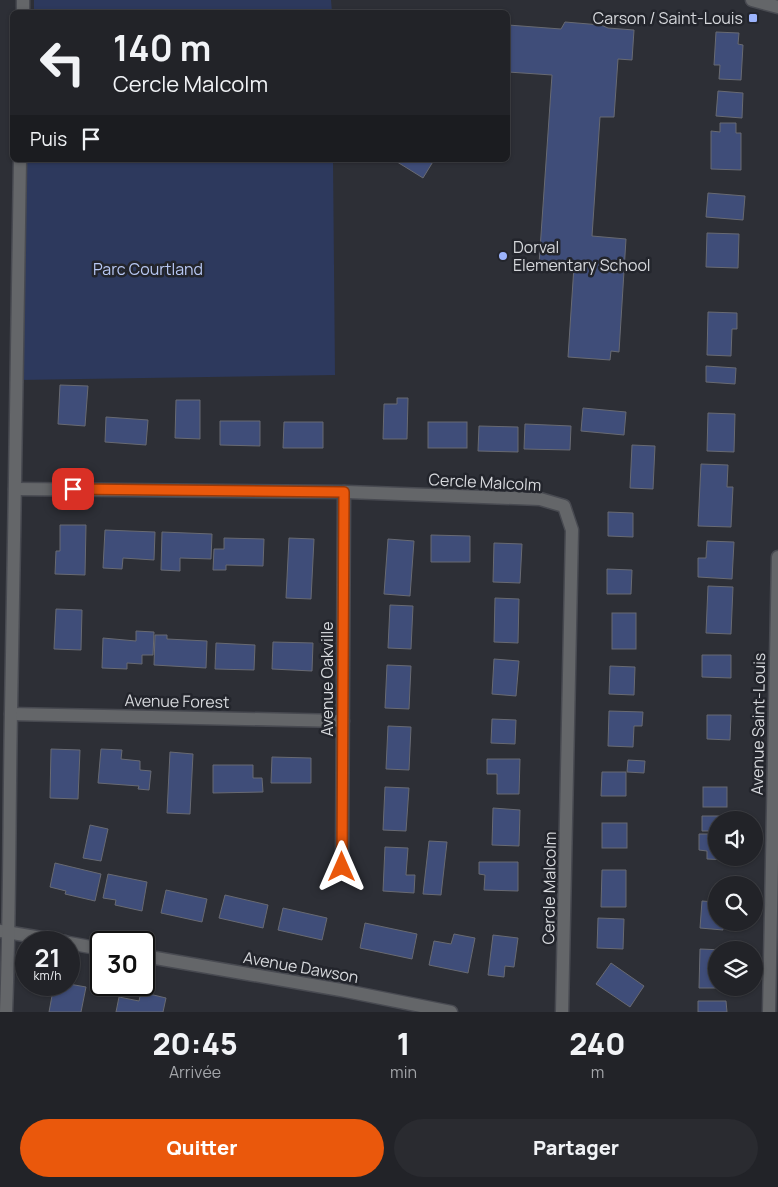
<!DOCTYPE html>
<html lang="fr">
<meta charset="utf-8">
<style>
body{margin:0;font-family:Manrope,sans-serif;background:#2a2b30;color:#f1f3f6;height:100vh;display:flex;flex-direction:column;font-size:19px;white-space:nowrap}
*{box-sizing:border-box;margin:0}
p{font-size:16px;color:#a2a4a8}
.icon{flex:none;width:28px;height:28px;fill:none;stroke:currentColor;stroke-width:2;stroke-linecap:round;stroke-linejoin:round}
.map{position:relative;height:1012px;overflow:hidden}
.sheet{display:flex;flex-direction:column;background:#222328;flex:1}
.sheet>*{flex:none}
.guide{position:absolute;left:10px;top:10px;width:500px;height:152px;border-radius:8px;box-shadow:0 1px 4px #0004,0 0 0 1px #3f4045;background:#222328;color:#f1f3f6;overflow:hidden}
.tools{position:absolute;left:708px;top:811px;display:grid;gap:10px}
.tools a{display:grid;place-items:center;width:55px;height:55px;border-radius:50%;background:#222328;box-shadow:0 1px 4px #0004,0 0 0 1px #3f4045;font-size:25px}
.speed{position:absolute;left:15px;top:931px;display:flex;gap:10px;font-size:25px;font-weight:700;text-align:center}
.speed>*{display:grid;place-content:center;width:65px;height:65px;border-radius:50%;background:#222328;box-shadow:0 1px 4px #0004,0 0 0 1px #3f4045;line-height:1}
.speed small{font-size:12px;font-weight:400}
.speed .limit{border:2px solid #111;border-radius:8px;background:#fff;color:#111}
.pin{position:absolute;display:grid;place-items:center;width:42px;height:42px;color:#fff;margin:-21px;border-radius:10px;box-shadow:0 2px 8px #0006}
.me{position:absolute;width:55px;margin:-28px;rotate:0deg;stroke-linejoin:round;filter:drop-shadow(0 0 4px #0008)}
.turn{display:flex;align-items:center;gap:18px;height:105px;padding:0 20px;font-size:22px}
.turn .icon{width:65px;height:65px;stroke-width:2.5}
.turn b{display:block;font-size:35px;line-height:42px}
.then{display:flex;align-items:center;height:48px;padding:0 20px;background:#0003;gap:10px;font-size:19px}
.eta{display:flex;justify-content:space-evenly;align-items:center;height:85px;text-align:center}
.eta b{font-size:30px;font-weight:800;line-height:35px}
.primary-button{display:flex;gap:10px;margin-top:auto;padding:10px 20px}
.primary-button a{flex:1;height:58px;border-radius:30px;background:#ea580c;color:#fff;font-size:20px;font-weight:800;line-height:58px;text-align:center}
.primary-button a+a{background:#2a2b30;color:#f1f3f6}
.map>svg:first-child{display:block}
.green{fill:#2d395d}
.building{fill:#3f4d79;stroke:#686a72}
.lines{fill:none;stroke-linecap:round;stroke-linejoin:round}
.minor-casing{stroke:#484a51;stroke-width:15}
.minor{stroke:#646669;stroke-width:12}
.route-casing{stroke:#983908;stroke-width:12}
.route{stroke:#ea580c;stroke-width:9}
.poi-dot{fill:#9cb4fd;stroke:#23252c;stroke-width:2}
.labels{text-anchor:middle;stroke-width:5;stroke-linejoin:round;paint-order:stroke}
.poi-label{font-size:16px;fill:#d6d8dc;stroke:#23252c;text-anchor:end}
.park-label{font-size:16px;fill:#b8c8f3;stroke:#23252c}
.street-label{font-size:16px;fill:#d6d8dc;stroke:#23252c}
</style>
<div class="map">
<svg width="778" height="1012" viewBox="0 0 778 1012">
<rect width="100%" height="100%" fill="#2d2f36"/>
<g class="green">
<polygon points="34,0 331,0 332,12 34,12"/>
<polygon points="27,160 333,160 335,375 18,380"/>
</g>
<g class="building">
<polygon points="565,22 601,25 608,28 634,30 632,60 618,59 614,117 600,117 592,236 626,239 619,352 611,351 610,360 568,357 574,266 539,264 552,75 508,72 508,25 561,29"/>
<polygon points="716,32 739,33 738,44 743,45 741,80 719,79 720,65 714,65"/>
<polygon points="718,91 743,93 742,118 716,116"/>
<polygon points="720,123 736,123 736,133 741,133 741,170 711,169 711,131 720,132"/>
<polygon points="394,160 434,160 423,178"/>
<polygon points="708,193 745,196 743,220 706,217"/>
<polygon points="707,233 739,234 738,268 706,267"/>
<polygon points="708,312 737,313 737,329 732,329 731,356 707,355"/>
<polygon points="706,366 736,368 735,384 706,382"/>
<polygon points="60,385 88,386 85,426 58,424"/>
<polygon points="397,398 408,398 407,439 383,439 384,404 397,404"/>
<polygon points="176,400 200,400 200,439 175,438"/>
<polygon points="583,408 626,412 624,435 581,431"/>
<polygon points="708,413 735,414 734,452 707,451"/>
<polygon points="106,417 148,420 146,445 105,442"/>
<polygon points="220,421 260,421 260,446 220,445"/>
<polygon points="284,422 323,422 323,448 283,448"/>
<rect x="428" y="422" width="39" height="26"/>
<polygon points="525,424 571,426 570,450 524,449"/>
<polygon points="479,426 518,427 518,452 478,451"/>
<polygon points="632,445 655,446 653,489 630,488"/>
<polygon points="701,464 728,465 727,487 733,487 731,527 698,526"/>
<polygon points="608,512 633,513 633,537 608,536"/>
<polygon points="60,525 86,525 85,575 55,574 56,551 60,551"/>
<polygon points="105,530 155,532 154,560 123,558 122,569 103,568"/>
<polygon points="162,532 212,534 211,559 180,558 180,571 161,570"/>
<polygon points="431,535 470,536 470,562 431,562"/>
<polygon points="224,538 264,539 263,566 226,565 226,570 213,570 214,549 224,549"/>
<polygon points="289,538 314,539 311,599 286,598"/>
<polygon points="388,539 414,541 410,596 384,594"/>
<polygon points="707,541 734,542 732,579 698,577 698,558 706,558"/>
<polygon points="494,543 522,544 520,583 493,582"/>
<polygon points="607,569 632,570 631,594 607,594"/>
<polygon points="708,586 733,587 731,634 706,633"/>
<polygon points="495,598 519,599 518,643 494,642"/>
<polygon points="390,605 413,606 411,649 388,648"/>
<polygon points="56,609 82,610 81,650 54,649"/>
<rect x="612" y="613" width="24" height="36"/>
<polygon points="136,631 154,632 153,655 142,655 142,664 127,663 127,669 102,668 103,638 136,641"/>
<polygon points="155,635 167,635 167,639 207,641 206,668 154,665"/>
<polygon points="273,642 313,643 312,671 272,669"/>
<polygon points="216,643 255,645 254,670 215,669"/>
<polygon points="702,655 731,655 731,678 702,677"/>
<polygon points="494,659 519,661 516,696 492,694"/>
<polygon points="387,665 411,666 409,709 385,708"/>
<polygon points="610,666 635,667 634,695 609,694"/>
<polygon points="609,711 643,712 642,726 634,726 633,747 608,746"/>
<polygon points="707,715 731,715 730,740 707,739"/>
<polygon points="492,719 516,720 515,744 491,743"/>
<polygon points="388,726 411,727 409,770 386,769"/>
<polygon points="51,749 80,750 78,799 50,798"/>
<polygon points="101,749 122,750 121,759 140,761 140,770 151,771 149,790 138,789 139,786 98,783"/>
<polygon points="170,752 193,754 190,814 167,813"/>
<polygon points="272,757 311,758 311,783 271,783"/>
<polygon points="487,759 520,759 519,794 497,794 497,774 487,774"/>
<polygon points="628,760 645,761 644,773 627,772"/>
<polygon points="213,765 253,765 253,778 262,778 263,792 213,793"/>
<polygon points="602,772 626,772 626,796 601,796"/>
<polygon points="385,787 409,788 406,831 383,830"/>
<rect x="703" y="787" width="24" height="20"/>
<polygon points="493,808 520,810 519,846 492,845"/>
<polygon points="702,816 727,816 727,820 716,820 716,831 702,831"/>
<rect x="602" y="823" width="25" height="25"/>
<polygon points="90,825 108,829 101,861 83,858"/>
<polygon points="699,834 716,834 716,858 729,858 729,860 707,859 707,851 699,850"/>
<polygon points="429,841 447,842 441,895 423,894"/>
<polygon points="385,847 408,848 406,875 415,875 414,893 383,891"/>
<polygon points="479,862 518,862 518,891 484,890 485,875 479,874"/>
<polygon points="55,863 101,874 95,901 65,894 66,891 50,887"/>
<polygon points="602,870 626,870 626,907 601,907"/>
<polygon points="108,874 147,882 142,911 115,905 116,900 103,898"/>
<polygon points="166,890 207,899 202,922 161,913"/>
<polygon points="225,895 268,905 263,928 219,918"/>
<polygon points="702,901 716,902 716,922 723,922 723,930 700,928"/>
<polygon points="283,908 327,918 322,940 278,930"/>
<polygon points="598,918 624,919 623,949 597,948"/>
<polygon points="365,923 417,934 412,959 360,948"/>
<polygon points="454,934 475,938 468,973 429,965 434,941 451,944"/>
<polygon points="493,935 518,938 514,967 505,966 504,977 488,975"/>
<polygon points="700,949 724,950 716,950 716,988 723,988 699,988"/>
<polygon points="611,963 644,986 630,1007 596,984"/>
<polygon points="69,984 86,987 81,1012 49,1012 54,985 69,985"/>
<polygon points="141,992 166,998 163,1012 116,1012 119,997 139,1001"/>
<polygon points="698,1001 726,1001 727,1012 698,1012"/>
</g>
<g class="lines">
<g class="minor-casing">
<g id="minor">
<polyline points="752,0 778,7"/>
<polyline points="23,12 23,0"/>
<polyline points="15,489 347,492 540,499 564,506 572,530 562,1012"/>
<polyline points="11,714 343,721"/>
<polyline points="342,867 344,492"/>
<polyline points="0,931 65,942"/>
<polyline points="69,943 101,949"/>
<polyline points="144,956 341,990 451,1012"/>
<path d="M6 1012C10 912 9 812 11 712 14 528 18 344 20 160"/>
<polyline points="769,1012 778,557"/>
</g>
</g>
<use href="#minor" class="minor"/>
</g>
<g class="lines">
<g class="route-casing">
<polyline id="route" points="73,489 344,492 342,867"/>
</g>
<use href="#route" class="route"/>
</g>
<g class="poi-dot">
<rect x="748" y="13" width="10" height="10" rx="2.5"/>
<circle cx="503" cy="256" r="5"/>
</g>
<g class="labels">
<g class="poi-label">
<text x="743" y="24">Carson / Saint-Louis</text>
<text x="513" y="253" text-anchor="start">Dorval<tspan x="513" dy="18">Elementary School</tspan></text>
</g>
<g class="park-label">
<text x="148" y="275">Parc Courtland</text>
</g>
<g class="street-label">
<text transform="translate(485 482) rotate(3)" y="6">Cercle Malcolm</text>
<text transform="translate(327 679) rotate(-90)" y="6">Avenue Oakville</text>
<text transform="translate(177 701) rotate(1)" y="6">Avenue Forest</text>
<text transform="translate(758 724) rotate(-89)" y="6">Avenue Saint-Louis</text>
<text transform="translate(549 888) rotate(-89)" y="6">Cercle Malcolm</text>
<text transform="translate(301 967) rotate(10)" y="6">Avenue Dawson</text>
</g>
</g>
</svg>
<div class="tools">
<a><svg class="icon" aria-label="sound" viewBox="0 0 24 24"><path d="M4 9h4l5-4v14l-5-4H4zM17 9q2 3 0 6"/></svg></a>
<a><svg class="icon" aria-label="search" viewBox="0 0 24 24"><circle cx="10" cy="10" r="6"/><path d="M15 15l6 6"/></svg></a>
<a><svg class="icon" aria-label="layers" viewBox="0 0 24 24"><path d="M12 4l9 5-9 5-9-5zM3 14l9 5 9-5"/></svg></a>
</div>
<div class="speed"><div>21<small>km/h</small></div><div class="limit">30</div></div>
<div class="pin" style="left:73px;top:489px;background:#d93025"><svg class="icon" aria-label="arrive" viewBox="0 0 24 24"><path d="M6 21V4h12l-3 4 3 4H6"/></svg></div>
<svg class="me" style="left:342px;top:867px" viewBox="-20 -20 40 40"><path d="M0-17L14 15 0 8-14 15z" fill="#ea580c" stroke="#fff" stroke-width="4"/></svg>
<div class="guide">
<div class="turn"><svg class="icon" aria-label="left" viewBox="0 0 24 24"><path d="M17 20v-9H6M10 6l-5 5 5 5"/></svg><div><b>140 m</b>Cercle Malcolm</div></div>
<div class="then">Puis<svg class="icon" aria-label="arrive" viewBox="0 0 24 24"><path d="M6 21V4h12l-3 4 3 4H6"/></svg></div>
</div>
</div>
<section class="sheet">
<div class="eta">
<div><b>20:45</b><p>Arrivée</p></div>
<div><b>1</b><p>min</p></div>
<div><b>240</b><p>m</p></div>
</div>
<div class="primary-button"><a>Quitter</a><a>Partager</a></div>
</section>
